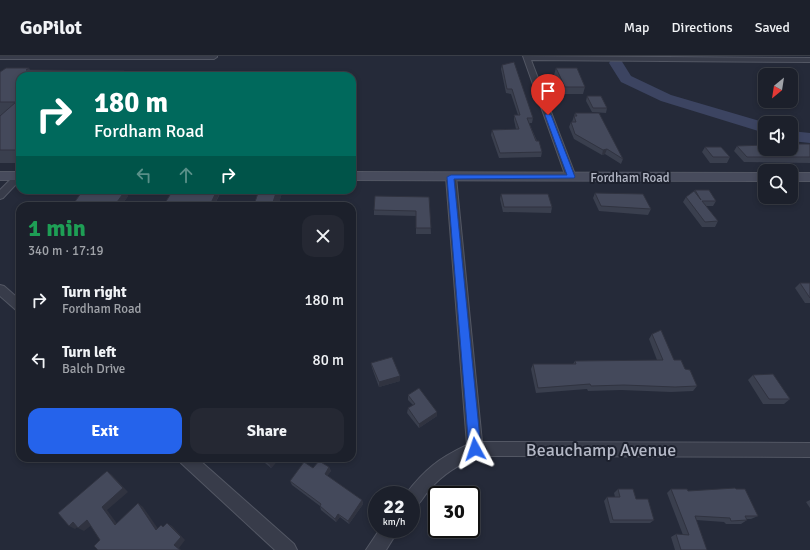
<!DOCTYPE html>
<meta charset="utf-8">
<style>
body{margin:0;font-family:Signika,sans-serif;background:#252833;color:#f1f3f6;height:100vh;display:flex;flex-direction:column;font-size:15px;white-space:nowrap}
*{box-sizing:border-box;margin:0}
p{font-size:13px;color:#a0a3a9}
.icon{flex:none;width:22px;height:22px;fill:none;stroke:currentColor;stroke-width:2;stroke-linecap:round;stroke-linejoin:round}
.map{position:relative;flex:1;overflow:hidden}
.details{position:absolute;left:16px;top:146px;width:340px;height:260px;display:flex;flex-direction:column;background:#1c202b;border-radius:12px;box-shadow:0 2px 6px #0003,0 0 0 1px #3a3e47}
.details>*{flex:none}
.guide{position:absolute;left:16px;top:16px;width:340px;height:122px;border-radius:12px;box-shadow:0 2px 6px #0003,0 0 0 1px #3a3e47;background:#00695c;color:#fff;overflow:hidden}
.needle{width:26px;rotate:210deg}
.buttons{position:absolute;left:758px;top:12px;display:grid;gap:8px}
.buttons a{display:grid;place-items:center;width:40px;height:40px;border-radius:8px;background:#1c202b;box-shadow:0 2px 6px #0003,0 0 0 1px #3a3e47;font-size:20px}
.speed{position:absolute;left:368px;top:430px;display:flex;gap:8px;font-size:20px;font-weight:700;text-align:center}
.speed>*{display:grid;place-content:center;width:52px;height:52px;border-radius:50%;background:#1c202b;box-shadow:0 2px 6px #0003,0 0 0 1px #3a3e47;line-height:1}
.speed small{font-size:10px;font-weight:400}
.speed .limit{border:2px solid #111;border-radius:6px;background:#fff;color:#111}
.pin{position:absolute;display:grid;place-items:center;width:34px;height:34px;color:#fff;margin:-41px -17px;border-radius:50% 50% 50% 0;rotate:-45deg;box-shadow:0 0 4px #0007}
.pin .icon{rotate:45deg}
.me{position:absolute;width:44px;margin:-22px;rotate:355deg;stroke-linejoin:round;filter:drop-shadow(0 0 3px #0008)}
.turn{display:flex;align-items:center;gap:14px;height:84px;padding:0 12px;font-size:18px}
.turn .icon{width:52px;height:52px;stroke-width:2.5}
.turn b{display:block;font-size:28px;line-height:34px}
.lanes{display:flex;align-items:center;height:38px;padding:0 12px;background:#0003;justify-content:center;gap:20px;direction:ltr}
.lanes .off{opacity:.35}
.round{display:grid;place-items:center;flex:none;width:42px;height:42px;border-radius:12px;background:#252833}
.head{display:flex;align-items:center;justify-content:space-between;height:68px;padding:0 12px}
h1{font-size:24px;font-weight:800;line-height:30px;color:#1e9e55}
.action{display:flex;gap:8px;margin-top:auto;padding:8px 12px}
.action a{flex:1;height:46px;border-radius:12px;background:#2563eb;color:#fff;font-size:16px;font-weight:800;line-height:46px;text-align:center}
.action a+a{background:#252833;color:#f1f3f6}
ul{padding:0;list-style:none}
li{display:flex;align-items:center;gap:12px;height:60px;padding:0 12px}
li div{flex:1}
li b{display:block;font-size:15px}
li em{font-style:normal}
header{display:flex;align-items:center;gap:24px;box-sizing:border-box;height:56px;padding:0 20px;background:#1c202b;border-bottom:1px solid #3a3e47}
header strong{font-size:19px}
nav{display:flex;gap:22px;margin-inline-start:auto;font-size:14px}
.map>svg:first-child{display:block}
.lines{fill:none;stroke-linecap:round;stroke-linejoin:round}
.river{fill:#3c4461;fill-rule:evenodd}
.street-casing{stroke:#535764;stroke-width:2}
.secondary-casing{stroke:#535764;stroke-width:2}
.street{fill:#383c4a;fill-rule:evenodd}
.secondary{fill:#474b5c;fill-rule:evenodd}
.wall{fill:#3a3f4e}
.shaded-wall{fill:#303340}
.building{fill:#44495b;stroke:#303340}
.route{fill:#2563eb;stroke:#184099}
.labels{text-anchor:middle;stroke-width:4;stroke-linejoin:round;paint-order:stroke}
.far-street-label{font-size:13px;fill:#b3b7c5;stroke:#1d212e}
.near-street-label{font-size:18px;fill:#b3b7c5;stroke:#1d212e}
</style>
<header>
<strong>GoPilot</strong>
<nav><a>Map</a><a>Directions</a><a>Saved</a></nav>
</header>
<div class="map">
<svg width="810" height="494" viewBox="0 0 810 494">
<rect width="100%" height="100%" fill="#252a39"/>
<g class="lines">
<g class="river">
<polygon points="616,3 621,4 631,20 671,39 767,67 765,67 765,77 661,45 621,26 609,7 611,4"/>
<polygon points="791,75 810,77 810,87 791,85"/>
</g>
<g class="street-casing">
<g id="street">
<polygon points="0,0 217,0 217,1 214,3 0,3"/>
<polygon points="523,0 810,2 810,6 531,4 576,121 571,124 566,121"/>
<polygon points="16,118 20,118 20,124 3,142 0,143 0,134"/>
<path d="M451 118 456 121 482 386 810 387V401L476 400C459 409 443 418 430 433 423 440 421 449 411 453V439H405C425 413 438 403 467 389L446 121Z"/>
<polygon points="0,229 4,230 20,244 20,256 16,254 0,240"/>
<polygon points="178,402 197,402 294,488 297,494 275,494 181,407"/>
<polygon points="380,473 399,473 386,494 366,494"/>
</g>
</g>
<g class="secondary-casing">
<g id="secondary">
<rect x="0" y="116" width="20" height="8"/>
<polygon points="352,116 765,117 765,125 352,124"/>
<rect x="791" y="117" width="19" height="8"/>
</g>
</g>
<use href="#street" class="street"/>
<use href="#secondary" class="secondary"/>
</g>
<g class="wall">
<polygon points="502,9 533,62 532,67 529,67 542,96 541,101 499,102 491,79 492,74 516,73 514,64 514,59 518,59 511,38 506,37 501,13"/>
<polygon points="29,12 30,14 124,15 126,20 20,20 20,107 0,107 0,60 1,59 0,59 0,16"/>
<polygon points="556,12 585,31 583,38 563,38 554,19"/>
<polygon points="587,40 607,52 606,57 592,56 586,45"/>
<polygon points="575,57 623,103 621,108 605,98 602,99 574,83 569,71 571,66 572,66"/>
<polygon points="810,88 810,107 744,106 734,95 737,90"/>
<polygon points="705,91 730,101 727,107 710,107 702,96"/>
<polygon points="120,134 128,140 121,150 76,150 74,147"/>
<polygon points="222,134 214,150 167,150 165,147"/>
<polygon points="695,134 716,145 713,150 706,150 718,165 715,171 702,171 683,146 686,141 693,136"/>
<polygon points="282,137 278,150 256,150 255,146"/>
<polygon points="595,137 651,153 648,159 599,155 593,142"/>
<polygon points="501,138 552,151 551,157 503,156 500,143"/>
<polygon points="429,141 431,178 416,178 416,160 374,159 374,154"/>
<polygon points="800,227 810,227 810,247 805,247 795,232"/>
<polygon points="652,278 674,304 685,313 697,330 693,335 671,336 621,334 588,335 587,333 536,337 531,313 533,308 573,308 575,305 657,304 649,283"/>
<polygon points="371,307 400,325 379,331 372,312"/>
<polygon points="753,319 790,343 784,348 763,348 748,324"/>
<polygon points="408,339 437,356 437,360 419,372 407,357 408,352 413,349 408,344"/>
<polygon points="259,402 280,402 271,412"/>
<polygon points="329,411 331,415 327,420 362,444 363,448 349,468 340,461 336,466 321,454 320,450 292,429 290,425 313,412"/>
<polygon points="618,433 636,443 654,464 650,467 610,467 604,445 607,441 615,441 614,437"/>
<polygon points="671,433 688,435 758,460 751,463 747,463 747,464 741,468 726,468 724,466 696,464 707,494 675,494 671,481 676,478 683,479 667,437"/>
<polygon points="810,444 810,452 806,446"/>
</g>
<g class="shaded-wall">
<polygon points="124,15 126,20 119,20"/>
<polygon points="607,93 605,98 602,99 603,94"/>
<polygon points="217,134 221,134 214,150 212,150 211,147"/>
<polygon points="277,134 281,134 282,137 278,150 274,150 273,146"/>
<polygon points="125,135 128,140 121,150 119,150 117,146"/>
<polygon points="400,320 400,325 379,331 379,326"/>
<polygon points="437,356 437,360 419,372 419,368"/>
<polygon points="274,402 280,402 271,412 269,408"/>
<polygon points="329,411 331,415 326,422 325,418"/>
<polygon points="107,415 112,419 128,436 107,454 121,473 115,469 102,451"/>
<polygon points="362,444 363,448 349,468 348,465"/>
<polygon points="138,447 143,451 161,477 156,474"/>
<polygon points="338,458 340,461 336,466 335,463"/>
<polygon points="87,464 93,468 84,475 78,472"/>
<polygon points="73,466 79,470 75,473 69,470"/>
<polygon points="167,467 172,470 185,484 179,492 181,494 180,494 174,489"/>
</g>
<g class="building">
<polygon points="514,6 533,62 527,62 536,85 539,85 542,96 500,97 492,74 519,73 514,59 520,59 512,33 507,33 502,9"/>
<polygon points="6,12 29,12 26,14 124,15 119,20 20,20 20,94 0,94 0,60 16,46 0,46 0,16"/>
<polygon points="556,12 577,12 585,31 565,31"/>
<polygon points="587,40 601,40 607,52 593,52"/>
<polygon points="575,57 599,57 623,103 607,93 603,94 575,78 571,66 576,66 574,60 577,60"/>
<polygon points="791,88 810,88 810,101 747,101 737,90 765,89 765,93 791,93"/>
<polygon points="705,91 721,91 730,101 713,101"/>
<polygon points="83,134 118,134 125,135 117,146 74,147"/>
<polygon points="173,134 217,134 211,147 165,147"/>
<polygon points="259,134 277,134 273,146 255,146"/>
<polygon points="695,134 709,134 716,145 702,145 718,165 705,166 686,141 694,135 701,144"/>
<polygon points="595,137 643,138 651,153 601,150"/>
<polygon points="501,138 548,138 552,151 504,151"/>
<polygon points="375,140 429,141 431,172 416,172 416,155 374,154"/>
<polygon points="800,227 810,227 810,242"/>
<polygon points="661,274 674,304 681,304 685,313 690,314 697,330 675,331 624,329 591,330 590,328 538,332 533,308 576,308 575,305 663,304 652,278"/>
<polygon points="392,301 400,320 379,326 371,307"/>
<polygon points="773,318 790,343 769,343 753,319"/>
<polygon points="419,332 437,356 419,368 408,352 415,348 408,339"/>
<polygon points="20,383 20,392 15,386"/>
<polygon points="262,402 274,402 269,408"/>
<polygon points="319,405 329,411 325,418 362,444 348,465 338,458 335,463 320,450 321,448 290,425 304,406 313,412"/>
<polygon points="107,415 123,432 102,451 115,469 138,447 156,474 161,469 163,471 167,467 181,481 174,489 180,494 98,494 94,490 100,484 87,464 78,472 73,466 69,470 58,457"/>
<polygon points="735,432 736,433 745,433 758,460 745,460 747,464 731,465 730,462 695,460 707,494 681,494 676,478 689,479 671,433 687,433 688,435"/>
<polygon points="618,433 633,433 636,443 648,443 654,464 613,464 607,441 620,441"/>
</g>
<polygon class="route" points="546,58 551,59 575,121 574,122 454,123 481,393 479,397 475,399 471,397 469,393 447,121 451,119 567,119 545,59"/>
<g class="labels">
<g class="far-street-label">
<text x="630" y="126">Fordham Road</text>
</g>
<g class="near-street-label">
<text x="601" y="400">Beauchamp Avenue</text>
</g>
</g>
</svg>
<div class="buttons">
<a><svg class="needle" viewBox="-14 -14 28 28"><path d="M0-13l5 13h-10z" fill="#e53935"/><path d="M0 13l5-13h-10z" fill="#a0a3a9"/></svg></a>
<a><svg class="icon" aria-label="sound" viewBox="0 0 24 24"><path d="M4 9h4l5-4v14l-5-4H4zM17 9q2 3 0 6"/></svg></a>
<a><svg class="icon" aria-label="search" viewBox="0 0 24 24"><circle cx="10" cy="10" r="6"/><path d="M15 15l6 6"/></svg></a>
</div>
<div class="speed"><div>22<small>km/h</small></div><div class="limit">30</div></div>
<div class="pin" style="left:548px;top:59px;background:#d93025"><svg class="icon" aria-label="arrive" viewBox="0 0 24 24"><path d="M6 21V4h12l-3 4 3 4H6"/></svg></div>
<svg class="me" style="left:475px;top:393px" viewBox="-20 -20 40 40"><path d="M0-17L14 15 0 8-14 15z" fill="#2563eb" stroke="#fff" stroke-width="4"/></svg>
<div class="guide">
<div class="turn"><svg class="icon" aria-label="right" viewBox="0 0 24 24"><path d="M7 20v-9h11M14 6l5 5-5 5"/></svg><div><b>180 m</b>Fordham Road</div></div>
<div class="lanes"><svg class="icon off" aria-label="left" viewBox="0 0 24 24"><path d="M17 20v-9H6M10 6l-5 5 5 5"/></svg><svg class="icon off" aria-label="ahead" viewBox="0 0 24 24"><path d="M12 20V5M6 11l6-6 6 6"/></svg><svg class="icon" aria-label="right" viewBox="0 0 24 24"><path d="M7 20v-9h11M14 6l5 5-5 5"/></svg></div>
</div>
<section class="details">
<div class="head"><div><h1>1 min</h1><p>340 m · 17:19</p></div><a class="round"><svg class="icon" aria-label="close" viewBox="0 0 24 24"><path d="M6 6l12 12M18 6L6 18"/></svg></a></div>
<ul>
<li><svg class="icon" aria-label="right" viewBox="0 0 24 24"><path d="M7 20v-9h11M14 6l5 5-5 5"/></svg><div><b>Turn right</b><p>Fordham Road</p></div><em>180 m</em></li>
<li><svg class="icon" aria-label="left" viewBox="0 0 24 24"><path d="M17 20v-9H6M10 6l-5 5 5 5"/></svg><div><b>Turn left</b><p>Balch Drive</p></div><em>80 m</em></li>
</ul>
<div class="action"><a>Exit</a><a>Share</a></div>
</section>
</div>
